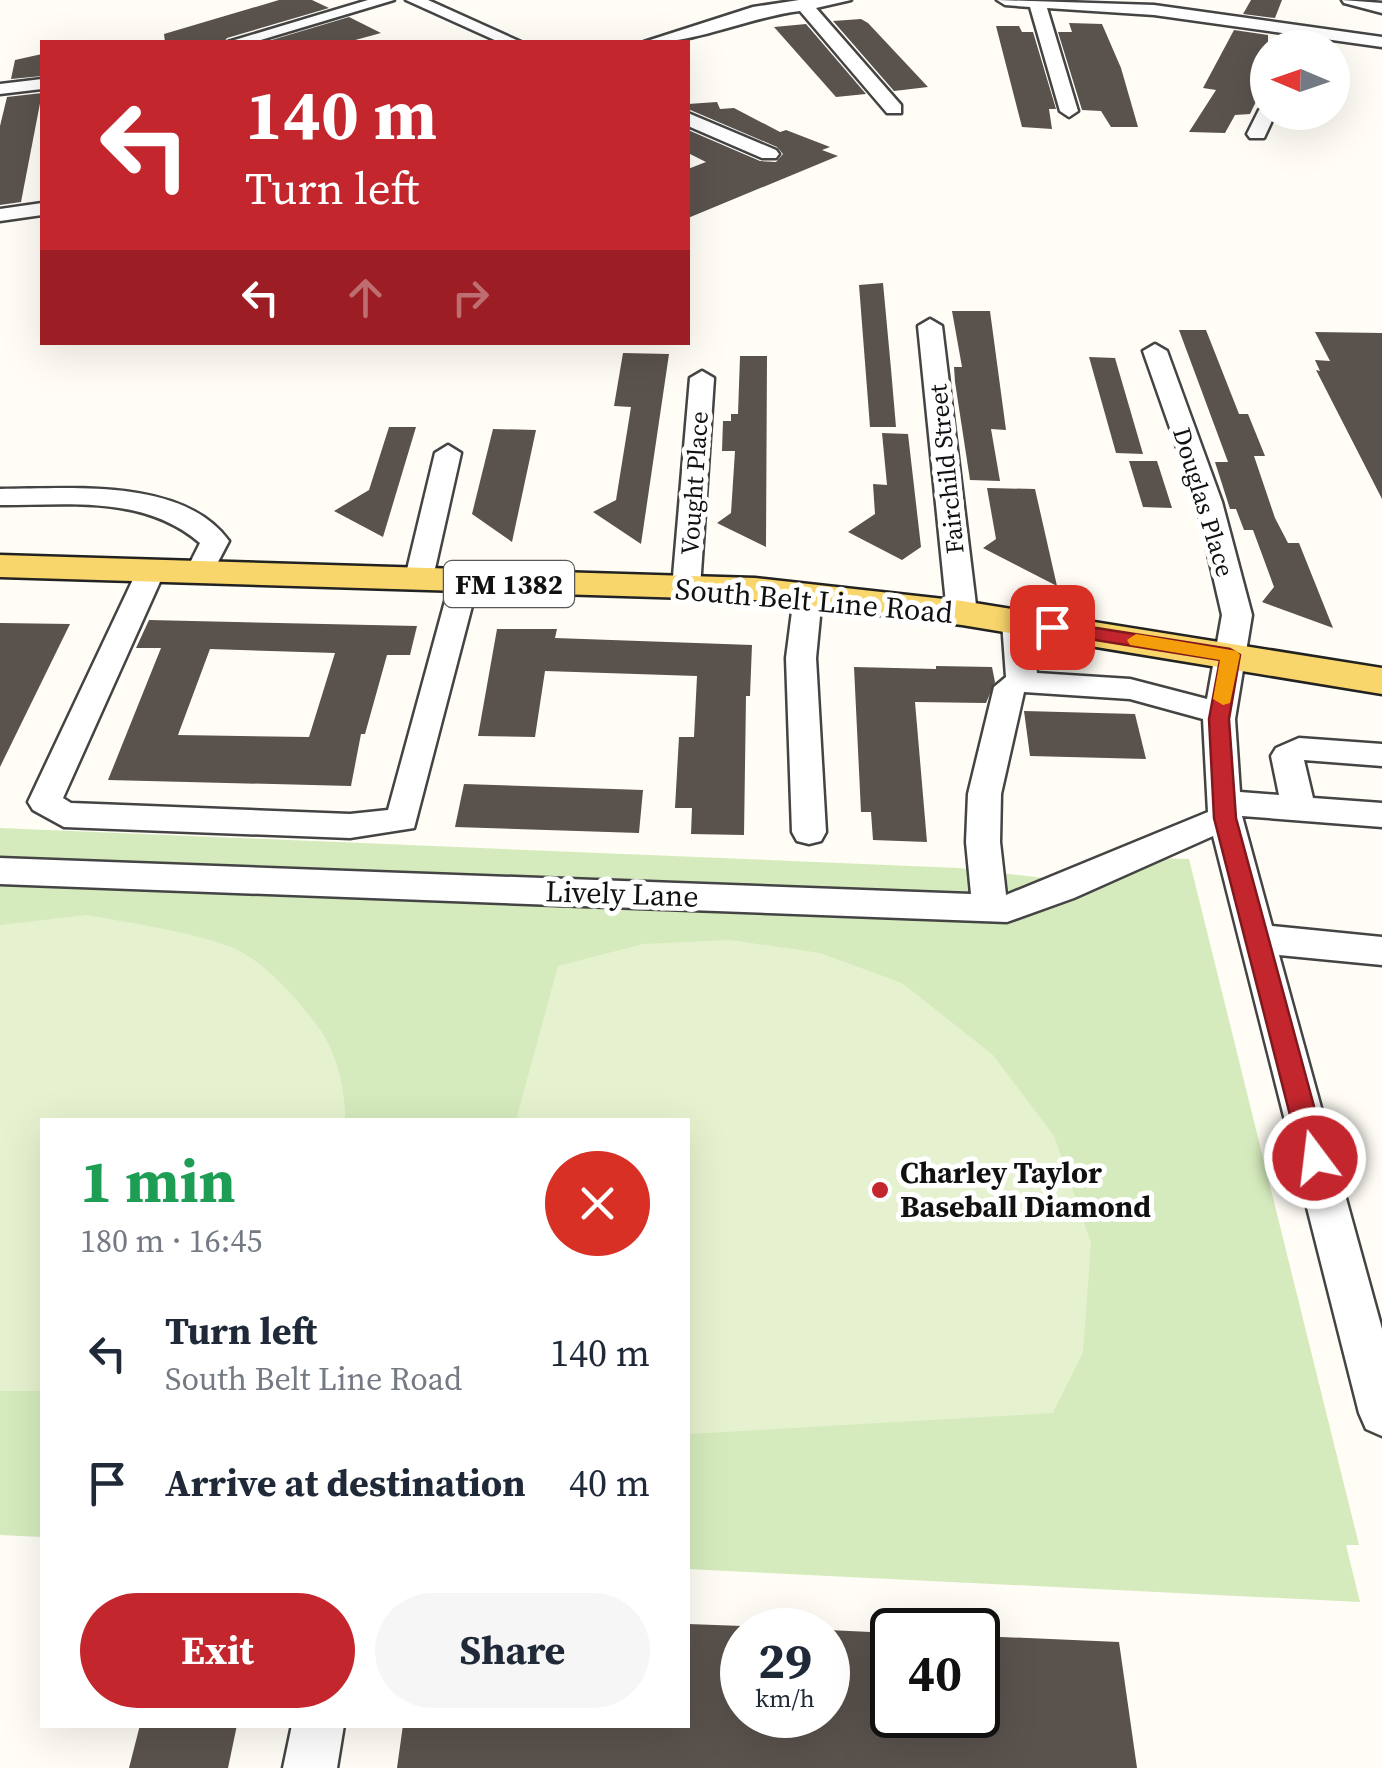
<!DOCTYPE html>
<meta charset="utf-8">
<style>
body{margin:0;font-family:"Source Serif 4",serif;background:#f6f6f7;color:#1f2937;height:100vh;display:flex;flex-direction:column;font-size:38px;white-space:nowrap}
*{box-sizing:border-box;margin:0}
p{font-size:32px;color:#747a83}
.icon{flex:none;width:55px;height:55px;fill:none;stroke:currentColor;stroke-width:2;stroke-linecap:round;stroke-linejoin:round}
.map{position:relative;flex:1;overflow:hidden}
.side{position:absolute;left:40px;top:1118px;width:650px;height:610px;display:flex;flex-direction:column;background:#fff;border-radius:0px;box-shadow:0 10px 40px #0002}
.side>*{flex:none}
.hud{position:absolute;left:40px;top:40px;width:650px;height:305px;border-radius:0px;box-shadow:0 10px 40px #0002;background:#c4262e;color:#fff;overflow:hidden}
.needle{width:65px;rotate:272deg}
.controls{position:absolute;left:1250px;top:30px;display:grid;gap:20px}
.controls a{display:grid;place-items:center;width:100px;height:100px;border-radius:50%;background:#fff;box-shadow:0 10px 40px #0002;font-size:50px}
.speed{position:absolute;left:720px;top:1608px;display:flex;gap:20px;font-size:50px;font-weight:700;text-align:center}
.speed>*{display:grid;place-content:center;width:130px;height:130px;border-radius:50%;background:#fff;box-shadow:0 10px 40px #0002;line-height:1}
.speed small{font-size:25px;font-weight:400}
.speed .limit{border:5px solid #111;border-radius:15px;background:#fff;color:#111}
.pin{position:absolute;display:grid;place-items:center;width:85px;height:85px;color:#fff;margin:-42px;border-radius:20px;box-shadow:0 5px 15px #0006}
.me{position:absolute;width:110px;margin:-55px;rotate:345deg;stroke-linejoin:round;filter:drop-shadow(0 0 8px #0008)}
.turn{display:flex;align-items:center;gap:35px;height:210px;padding:0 40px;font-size:45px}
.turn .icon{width:130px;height:130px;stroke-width:2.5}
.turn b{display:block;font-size:70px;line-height:85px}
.lanes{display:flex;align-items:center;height:95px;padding:0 40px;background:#0003;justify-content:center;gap:50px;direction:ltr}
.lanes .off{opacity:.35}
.round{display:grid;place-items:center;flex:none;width:105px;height:105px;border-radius:52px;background:#f6f6f7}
.overview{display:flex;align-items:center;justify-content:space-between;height:170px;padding:0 40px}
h1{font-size:60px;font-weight:700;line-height:75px;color:#1e9e55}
.primary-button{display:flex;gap:20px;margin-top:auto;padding:20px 40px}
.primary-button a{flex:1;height:115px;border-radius:60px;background:#c4262e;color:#fff;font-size:40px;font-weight:700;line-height:115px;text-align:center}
.primary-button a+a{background:#f6f6f7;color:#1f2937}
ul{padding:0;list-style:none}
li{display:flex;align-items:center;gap:30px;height:130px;padding:0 40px}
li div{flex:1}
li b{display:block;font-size:38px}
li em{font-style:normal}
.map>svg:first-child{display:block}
.green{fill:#d5ebbd}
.pitch{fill:#e6f2cf}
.building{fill:#5a524d;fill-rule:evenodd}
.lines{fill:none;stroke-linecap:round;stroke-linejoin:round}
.minor-casing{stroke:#444;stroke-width:5}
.major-casing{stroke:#222;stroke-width:5}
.minor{fill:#fff;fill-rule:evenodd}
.major{fill:#f9d66b;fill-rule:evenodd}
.route{fill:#c4262e;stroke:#7f191e;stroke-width:2.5}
.slow{fill:#f59e0b}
.poi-dot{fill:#c4262e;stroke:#fff;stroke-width:4}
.labels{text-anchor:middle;stroke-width:10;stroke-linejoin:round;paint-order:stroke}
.far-street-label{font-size:25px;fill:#111;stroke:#fff}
.shield{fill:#fff;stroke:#585858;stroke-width:2.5}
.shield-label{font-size:28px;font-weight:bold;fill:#111}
.street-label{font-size:30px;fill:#111;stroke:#fff}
.poi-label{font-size:30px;font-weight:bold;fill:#111;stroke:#fff;text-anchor:start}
</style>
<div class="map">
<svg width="1382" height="1768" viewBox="0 0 1382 1768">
<rect width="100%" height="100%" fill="#fffdf5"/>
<polygon class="green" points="0,828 959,868 1103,885 1148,858 1189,859 1359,1545 1346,1545 1360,1602 688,1569 688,1120 42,1120 42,1537 0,1535"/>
<g class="pitch">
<path d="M87 915C135 924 184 930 231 947 264 960 301 1003 321 1031 337 1054 346 1093 345 1120H42V1391H0V925Z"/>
<polygon points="730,940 820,953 902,983 993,1055 1054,1136 1091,1243 1083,1352 1053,1413 688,1434 688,1120 516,1120 558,966 643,944"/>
</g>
<g class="building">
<polygon points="279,0 312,0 329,8 227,38 224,42 165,42 164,34"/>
<polygon points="1251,0 1282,0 1275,18 1243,14"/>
<polygon points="349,17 381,33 348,42 265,42"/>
<polygon points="861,19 868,23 928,87 894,91 833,21"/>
<polygon points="1069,23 1102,24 1121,68 1138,127 1111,127 1101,111 1082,110 1058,32 1072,32"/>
<polygon points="806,24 866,94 836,97 774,27"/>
<polygon points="996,26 1019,26 1022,32 1033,32 1056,109 1049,109 1052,129 1022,127"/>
<polygon points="1234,30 1268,35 1268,54 1256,79 1266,81 1250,114 1235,115 1225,133 1189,132 1216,90 1203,88"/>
<polygon points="42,54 42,76 11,79 15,60"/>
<polygon points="42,93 21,202 0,205 0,126 7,97"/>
<polygon points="717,102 720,109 734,108 780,132 786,130 830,147 822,150 838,156 688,218 688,169 706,162 688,153 688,130 760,161 776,162 783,154 777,147 688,109 688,104"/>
<polygon points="883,283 891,369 896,427 870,427 859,285"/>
<polygon points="952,311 990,311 1006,430 991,429 1000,481 970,480 955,382 954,367 962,367"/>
<polygon points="1179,330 1206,330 1239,414 1248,414 1265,456 1254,456 1275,518 1288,543 1299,543 1333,628 1262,602 1274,587 1253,530 1244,530 1236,509 1230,509 1215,462 1228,462"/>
<polygon points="1315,332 1382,333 1382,499 1316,370 1320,371 1315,360 1330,361"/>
<polygon points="623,353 669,354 641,544 593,512 616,500 631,407 614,406"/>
<polygon points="740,356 767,356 766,547 717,523 731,513 735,451 722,451 723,421 731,421 731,414 738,414"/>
<polygon points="1089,357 1115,358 1143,454 1116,453"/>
<polygon points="389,427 416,427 383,537 334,511 369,490"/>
<polygon points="493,429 536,430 512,542 472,514"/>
<polygon points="882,433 908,434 921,547 902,560 848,532 875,514 873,484 887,485"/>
<polygon points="1129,461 1157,461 1172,508 1143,507"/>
<polygon points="987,488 1035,489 1057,586 983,548 996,539"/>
<path d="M149 620 278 623 417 626 410 655H387L365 734H361L351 786 108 780 161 648H136ZM210 649 335 653 309 737 178 735Z"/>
<polygon points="0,623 70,624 0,767"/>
<polygon points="497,629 557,629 555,638 752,645 750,696 746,696 744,835 691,834 692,808 675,808 679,737 694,737 697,676 545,671 535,737 478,736"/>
<polygon points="936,666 992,667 995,682 986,703 915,702 927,842 873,840 871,812 861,812 854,667 936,669"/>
<polygon points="1024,711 1135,714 1146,759 1030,756"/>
<polygon points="464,784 643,790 639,833 455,827"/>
<polygon points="688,1624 742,1626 742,1715 828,1715 828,1630 892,1633 892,1715 978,1715 978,1636 1119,1642 1137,1768 397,1768 403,1725 688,1725"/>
<polygon points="140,1725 237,1725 228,1768 129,1768"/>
</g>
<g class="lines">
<g class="minor-casing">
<g id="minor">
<polygon points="368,0 394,0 254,42 228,42"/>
<polygon points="406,0 428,0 521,42 499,42"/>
<path d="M799 0H851L816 8 901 105V113H887L800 11C749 17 693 45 644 42L753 7Z"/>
<polygon points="997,0 1154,5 1382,37 1382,47 1154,15 1047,8 1078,111 1069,117 1060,111 1030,7 1005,5"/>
<polygon points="1342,0 1382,3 1382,13 1344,3"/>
<polygon points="42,79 42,89 0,94 0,84"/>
<polygon points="1268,105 1268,112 1276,112 1264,138 1250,138 1247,134 1259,110"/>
<polygon points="688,113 776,150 779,154 776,158 762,158 688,126"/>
<polygon points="42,203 42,215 0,221 0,209"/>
<polygon points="930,319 942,326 977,613 972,619 952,619 947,613 918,326"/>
<path d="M1155 344 1167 351 1222 502 1252 615 1235 719 1240 792 1279 795 1271 756 1276 748 1299 738 1382 744V766L1304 760 1313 798 1382 803V827L1242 816 1272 926 1382 937V965L1279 955 1382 1329V1436L1366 1429 1359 1413 1213 836 1074 898 1007 922 0 884V858L971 894 966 842 968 794 994 687 1006 677 1002 622 1007 615H1027L1032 622 1037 673 1130 679 1207 699 1222 615 1196 502 1143 351ZM1024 692 1130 699 1203 719 1208 812 1006 895 1000 842 1001 794Z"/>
<polygon points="702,371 714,378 700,588 696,594 676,594 672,588 690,378"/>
<polygon points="448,445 461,453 432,582 428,588 408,588 404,582 435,453"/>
<path d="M0 489C69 489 183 477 229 541L208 581H188L184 575 200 543C144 495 70 505 0 505Z"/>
<polygon points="150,564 160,567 164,573 63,798 71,803 350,814 388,810 450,583 454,577 474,577 478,583 414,828 350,838 64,827 33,810 28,802 136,573 140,567"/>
<polygon points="808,587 818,590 822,596 816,658 826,832 821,841 809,844 797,841 792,832 786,658 794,596 798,590"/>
<polygon points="292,1725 344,1725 337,1768 283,1768"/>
</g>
</g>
<g class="major-casing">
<polygon id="major" points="0,555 755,578 962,601 1382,668 1382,694 962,625 755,600 0,577"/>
</g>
<use href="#minor" class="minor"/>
<use href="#major" class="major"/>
</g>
<polygon class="route" points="1052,621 1230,649 1240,655 1229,719 1236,818 1328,1158 1324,1166 1315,1169 1305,1166 1301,1158 1214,818 1209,719 1220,660 1045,632 1045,623"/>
<polygon class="slow" points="1136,634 1237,651 1240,655 1230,703 1223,705 1213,699 1220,660 1130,645 1127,640"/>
<circle class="poi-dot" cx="880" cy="1190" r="10"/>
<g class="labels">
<g class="far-street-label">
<text transform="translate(946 469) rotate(-96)" y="9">Fairchild Street</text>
<text transform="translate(694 483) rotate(-86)" y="9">Vought Place</text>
<text transform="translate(1204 502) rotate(73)" y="9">Douglas Place</text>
</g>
<rect class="shield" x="444" y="561" width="130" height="46" rx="8"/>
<g class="shield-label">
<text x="509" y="594">FM 1382</text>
</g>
<g class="street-label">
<text transform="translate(814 601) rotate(5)" y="10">South Belt Line Road</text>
<text transform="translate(622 894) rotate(2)" y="10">Lively Lane</text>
</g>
<g class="poi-label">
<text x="900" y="1183">Charley Taylor<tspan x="900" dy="34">Baseball Diamond</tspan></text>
</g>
</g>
</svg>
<div class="controls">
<a><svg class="needle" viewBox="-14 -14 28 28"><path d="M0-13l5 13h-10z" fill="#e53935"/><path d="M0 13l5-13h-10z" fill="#747a83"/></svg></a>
</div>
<div class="speed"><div>29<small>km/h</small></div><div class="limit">40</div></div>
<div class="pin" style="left:1052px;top:627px;background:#d93025"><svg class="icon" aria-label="arrive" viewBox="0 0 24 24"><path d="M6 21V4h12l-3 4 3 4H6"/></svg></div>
<svg class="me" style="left:1315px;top:1158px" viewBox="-20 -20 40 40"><circle r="17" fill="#c4262e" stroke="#fff" stroke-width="3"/><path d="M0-11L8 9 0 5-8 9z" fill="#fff"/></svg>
<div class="hud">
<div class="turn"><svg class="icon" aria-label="left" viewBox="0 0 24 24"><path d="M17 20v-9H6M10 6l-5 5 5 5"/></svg><div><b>140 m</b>Turn left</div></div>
<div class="lanes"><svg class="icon" aria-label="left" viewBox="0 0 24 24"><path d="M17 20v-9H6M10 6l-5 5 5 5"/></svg><svg class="icon off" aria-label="ahead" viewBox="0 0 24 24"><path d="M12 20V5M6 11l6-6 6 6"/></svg><svg class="icon off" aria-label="right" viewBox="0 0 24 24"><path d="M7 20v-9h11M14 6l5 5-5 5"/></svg></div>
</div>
<section class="side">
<div class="overview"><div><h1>1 min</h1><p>180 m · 16:45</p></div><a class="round" style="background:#d93025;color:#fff"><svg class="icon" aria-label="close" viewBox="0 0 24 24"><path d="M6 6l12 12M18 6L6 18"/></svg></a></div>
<ul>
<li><svg class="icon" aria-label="left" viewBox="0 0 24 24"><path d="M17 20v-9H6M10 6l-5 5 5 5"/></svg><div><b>Turn left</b><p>South Belt Line Road</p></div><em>140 m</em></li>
<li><svg class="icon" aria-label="arrive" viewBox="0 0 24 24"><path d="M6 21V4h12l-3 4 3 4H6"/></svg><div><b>Arrive at destination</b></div><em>40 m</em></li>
</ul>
<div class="primary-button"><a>Exit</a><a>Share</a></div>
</section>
</div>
